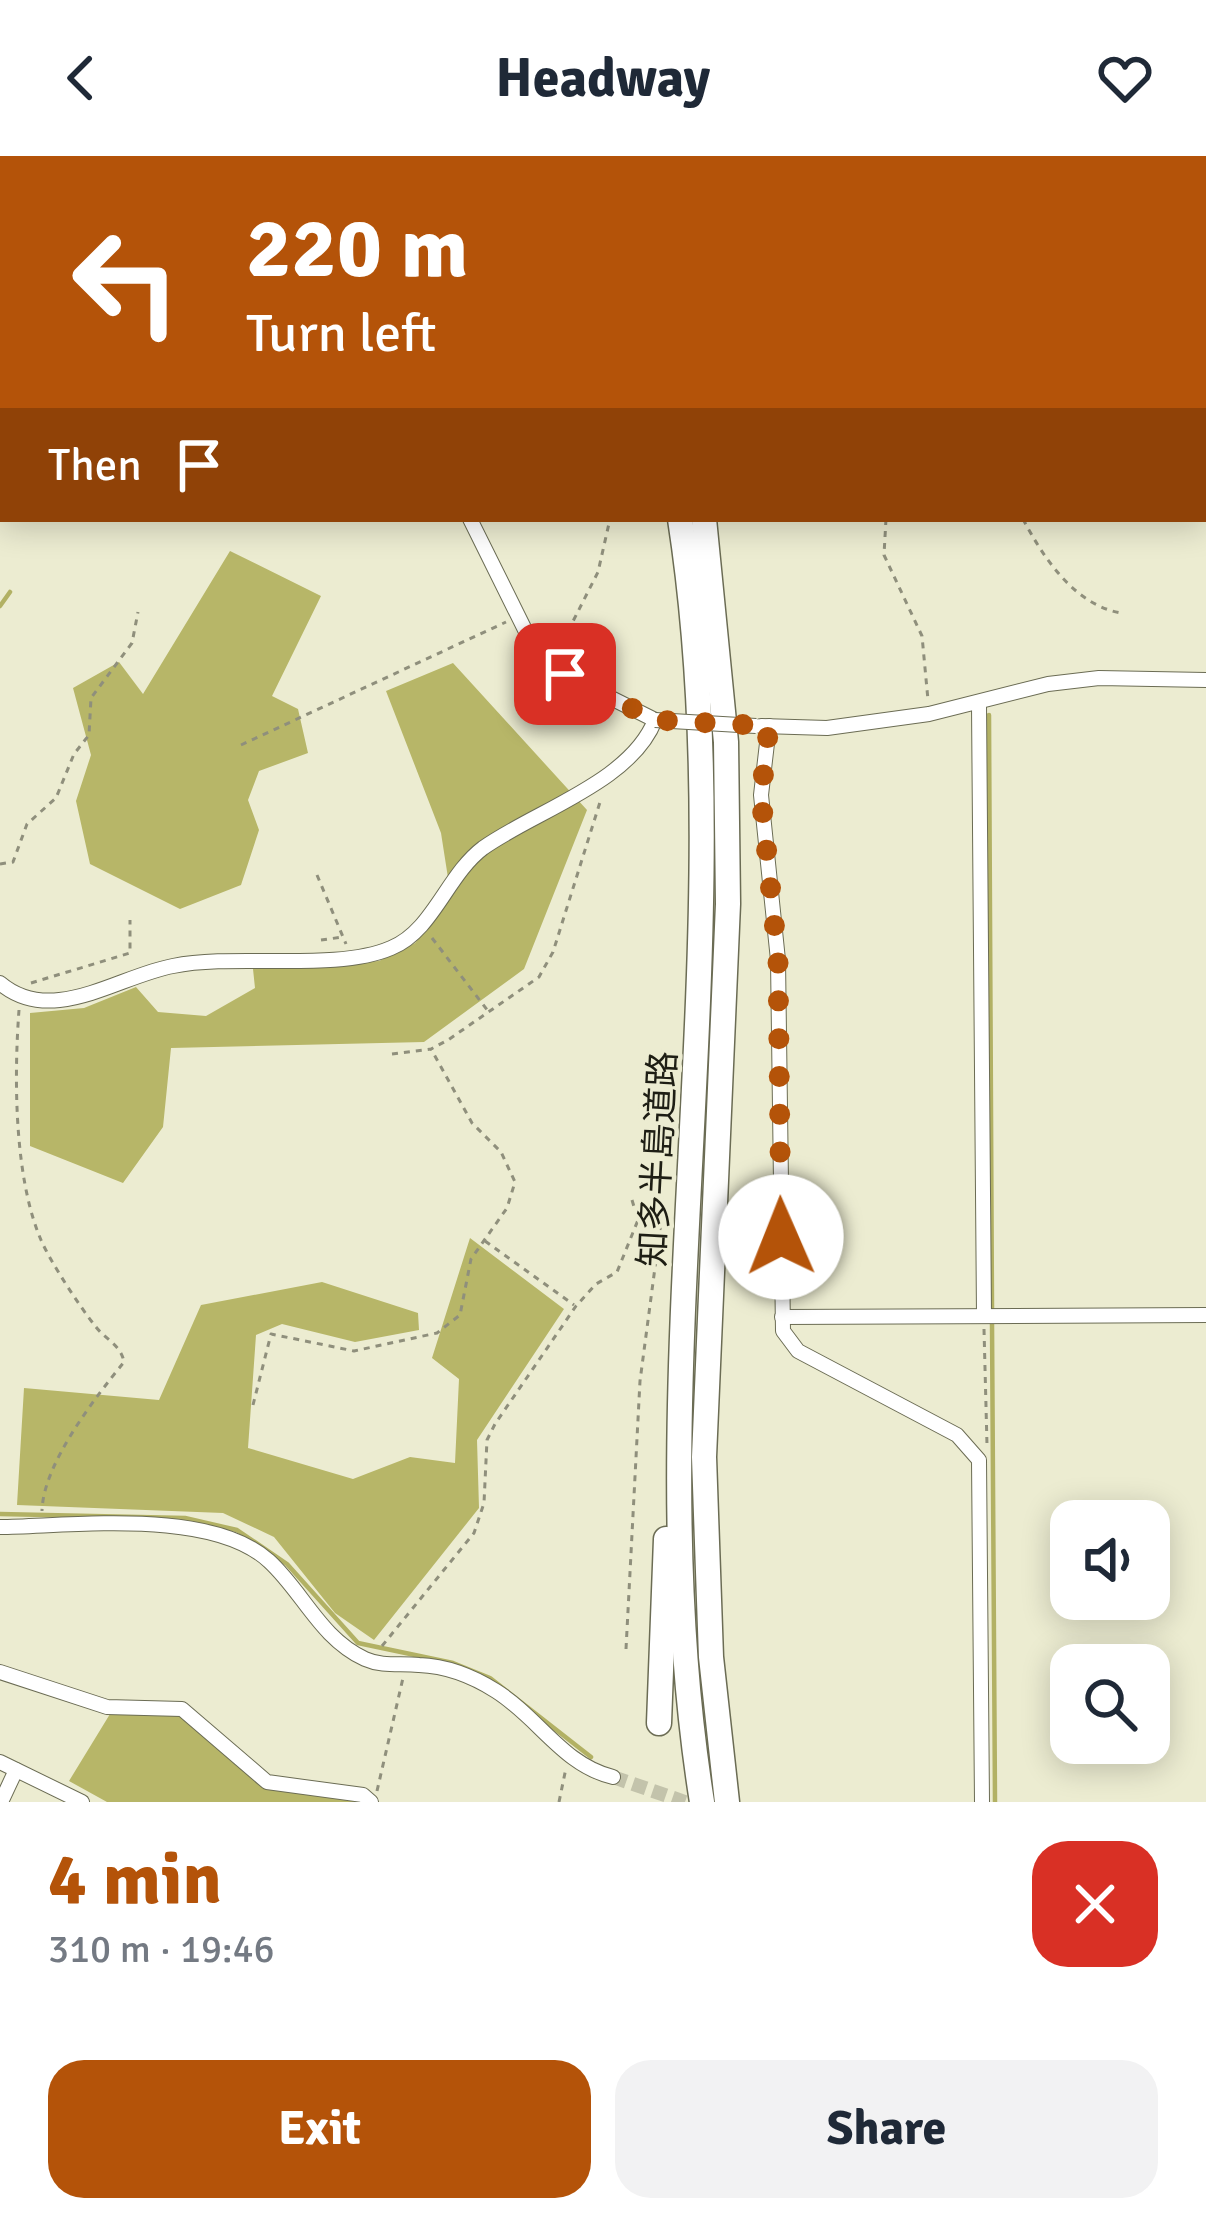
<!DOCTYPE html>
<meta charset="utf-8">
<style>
body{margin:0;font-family:Signika,"Noto Sans JP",sans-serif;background:#f2f2f3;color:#1f2937;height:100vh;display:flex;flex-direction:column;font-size:45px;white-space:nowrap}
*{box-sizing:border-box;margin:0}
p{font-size:39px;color:#747a83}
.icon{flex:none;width:66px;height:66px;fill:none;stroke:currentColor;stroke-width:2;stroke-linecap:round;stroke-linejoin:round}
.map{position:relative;height:1646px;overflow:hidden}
.panel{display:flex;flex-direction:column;background:#fff;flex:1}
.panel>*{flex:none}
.banner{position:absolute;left:0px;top:0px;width:1206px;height:366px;box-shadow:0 6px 30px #0003;background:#b45309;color:#fff;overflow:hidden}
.controls{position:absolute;left:1050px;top:1344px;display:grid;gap:24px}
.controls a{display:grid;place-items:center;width:120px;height:120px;border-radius:24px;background:#fff;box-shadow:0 6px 30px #0003;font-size:60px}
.pin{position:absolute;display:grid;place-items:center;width:102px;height:102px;color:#fff;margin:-51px;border-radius:24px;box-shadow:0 6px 18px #0006}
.me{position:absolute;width:132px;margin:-66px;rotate:359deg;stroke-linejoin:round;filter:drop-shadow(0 0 9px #0008)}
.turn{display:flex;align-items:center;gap:42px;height:252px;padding:0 48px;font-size:54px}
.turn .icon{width:156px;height:156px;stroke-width:2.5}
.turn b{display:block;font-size:84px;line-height:102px}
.then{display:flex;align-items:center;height:114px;padding:0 48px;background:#0003;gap:24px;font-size:45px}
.round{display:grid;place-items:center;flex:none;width:126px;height:126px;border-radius:36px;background:#f2f2f3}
.headline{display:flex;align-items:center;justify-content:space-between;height:204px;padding:0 48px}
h1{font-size:72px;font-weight:700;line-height:90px;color:#b45309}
.action{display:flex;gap:24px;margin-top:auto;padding:24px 48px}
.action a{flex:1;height:138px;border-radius:36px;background:#b45309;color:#fff;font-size:48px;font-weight:700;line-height:138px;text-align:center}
.action a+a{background:#f2f2f3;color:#1f2937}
header{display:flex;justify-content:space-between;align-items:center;height:156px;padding:0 48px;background:#fff;font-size:54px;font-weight:700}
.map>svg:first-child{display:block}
.forest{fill:#b7b668}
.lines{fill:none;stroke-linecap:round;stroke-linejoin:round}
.stream{stroke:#b2b164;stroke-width:4.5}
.river{stroke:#b2b164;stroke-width:27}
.street-tunnel{stroke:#c3c3ab;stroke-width:14;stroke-dasharray:14 7;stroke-linecap:butt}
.street-casing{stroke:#6b6c54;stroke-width:16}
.highway-casing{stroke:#6b6c54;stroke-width:27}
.path{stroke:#8f8f7c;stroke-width:3;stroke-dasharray:6 6;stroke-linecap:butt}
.street{stroke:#fff;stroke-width:14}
.highway{stroke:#fff;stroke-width:24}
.street-bridge-casing{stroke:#6b6c54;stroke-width:16;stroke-linecap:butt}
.street-bridge{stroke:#fff;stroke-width:14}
.route{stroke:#b45309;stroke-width:21;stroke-dasharray:0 37.8}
.labels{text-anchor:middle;stroke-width:9;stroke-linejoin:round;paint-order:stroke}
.street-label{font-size:36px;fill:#1e1e14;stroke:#ececd1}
</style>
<header><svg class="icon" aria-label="back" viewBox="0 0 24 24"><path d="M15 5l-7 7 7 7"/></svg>Headway<svg class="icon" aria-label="heart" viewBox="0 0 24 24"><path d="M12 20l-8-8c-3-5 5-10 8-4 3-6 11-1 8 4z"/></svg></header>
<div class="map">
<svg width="1206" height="1646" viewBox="0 0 1206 1646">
<rect width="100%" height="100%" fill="#ececd1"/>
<g class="forest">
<polygon points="230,395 321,440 272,540 298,553 308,597 259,615 248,644 259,674 241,729 180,753 90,708 76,645 91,599 73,532 119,506 143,538"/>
<polygon points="453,507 587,654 524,813 424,886 171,892 163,971 123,1027 30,990 30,857 84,852 136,831 158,856 206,860 255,832 253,813 379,805 415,787 451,741 441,677 386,535"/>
<polygon points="470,1082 564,1153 477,1284 479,1352 374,1484 335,1457 274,1381 223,1357 17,1349 24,1232 159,1244 201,1149 322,1126 418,1157 419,1174 355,1186 282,1168 256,1179 248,1292 353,1323 410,1301 455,1307 459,1223 432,1202"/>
<polygon points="110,1558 183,1559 265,1629 364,1646 107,1646 69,1625"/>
</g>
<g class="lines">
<g class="stream">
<polyline points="0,450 10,436"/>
<polyline points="989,559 992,1154"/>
<polyline points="992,1166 995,1646"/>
<polyline points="0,1358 185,1362 237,1374 287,1408 358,1487 453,1507 490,1522 591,1601"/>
</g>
<g class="river">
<polyline points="801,0 803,3"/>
<polyline points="1203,129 1206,129"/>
</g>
<polyline class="street-tunnel" points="613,1621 685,1646"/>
<g class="street-casing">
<g id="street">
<polyline points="155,0 155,3"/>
<polyline points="139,3 143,0"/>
<polyline points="428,3 432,0"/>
<polyline points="0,143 3,141"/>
<polyline points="979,549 984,1159"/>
<polyline points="761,570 827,572 929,558 1048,528 1099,522 1206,524"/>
<polyline points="769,570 761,639 778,804 783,1175 798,1195 957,1279 979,1304 982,1646"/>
<path d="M0 827C52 871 118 820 173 810 237 797 335 816 391 792 433 775 447 719 483 692 535 655 631 626 655 564L565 519 534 492 470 363"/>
<polyline points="782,1161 1206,1159"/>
<path d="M0 1371C74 1370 211 1352 269 1405 303 1436 320 1482 365 1503 383 1511 400 1507 419 1509 446 1510 474 1521 496 1535 539 1562 563 1609 613 1621"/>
<polyline points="0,1516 107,1551 182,1553 267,1626 363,1639 371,1646"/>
<polyline points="0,1606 82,1646"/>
<polyline points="1,1646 16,1614"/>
</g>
</g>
<g class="highway-casing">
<g id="highway">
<polyline points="599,0 600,3"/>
<polyline points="624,0 624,3"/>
<path d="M680 363C746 790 634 1220 702 1646"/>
<polyline points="704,363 726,586 728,748 704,1301 711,1501 727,1646"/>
<polyline points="659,1567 666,1383"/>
</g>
</g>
<g class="path">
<polyline points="726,0 727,3"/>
<polyline points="755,0 759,3"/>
<polyline points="817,0 819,3"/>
<polyline points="1203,116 1206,116"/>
<polyline points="1203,156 1206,157"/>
<polyline points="1205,261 1206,262"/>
<polyline points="886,363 884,399 922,480 928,544"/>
<path d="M1023 363C1044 403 1075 449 1121 457"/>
<polyline points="550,486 563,485 598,416 610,363"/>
<polyline points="241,589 506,466"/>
<polyline points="0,708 13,706 27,668 56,642 74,598 89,579 91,542 132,487 138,456"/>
<polyline points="317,719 346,788"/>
<polyline points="432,782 488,855"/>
<polyline points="321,784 343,781"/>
<polyline points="31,827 130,797 130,764"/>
<path d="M19 854C14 921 14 1021 41 1084 51 1107 80 1151 96 1171 106 1184 121 1189 124 1206 95 1242 43 1308 42 1355"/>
<polyline points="392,898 431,893 448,884 539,821 553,796 601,643"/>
<polyline points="632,1044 638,1064 659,1066"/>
<polyline points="485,1085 574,1149"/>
<polyline points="984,1173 987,1289"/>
<polyline points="253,1249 271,1178 354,1195 437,1177 460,1159 471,1103 507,1052 515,1026 501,996 472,967 431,893"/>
<polyline points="382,1490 474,1377 484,1347 487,1284 495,1268 576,1150 596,1128 617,1116 638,1064"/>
<polyline points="626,1493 640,1225 661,1066 667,1067"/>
<polyline points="377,1635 403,1522"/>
<polyline points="559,1646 566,1612"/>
</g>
<use href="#street" class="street"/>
<use href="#highway" class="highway"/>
<g class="street-bridge-casing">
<polyline id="street-bridge" points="655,564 756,570"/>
</g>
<use href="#street-bridge" class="street-bridge"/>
</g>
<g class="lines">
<polyline class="route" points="565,518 655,564 769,570 761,640 778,804 781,1081"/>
</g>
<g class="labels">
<g class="street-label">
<text transform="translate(657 1003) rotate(-87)" y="13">知多半島道路</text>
</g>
</g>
</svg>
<div class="controls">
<a><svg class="icon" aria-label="sound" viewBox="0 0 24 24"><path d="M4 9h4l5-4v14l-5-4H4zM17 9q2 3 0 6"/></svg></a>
<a><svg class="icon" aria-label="search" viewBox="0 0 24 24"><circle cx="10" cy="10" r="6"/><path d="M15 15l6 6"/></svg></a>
</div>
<div class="pin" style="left:565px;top:518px;background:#d93025"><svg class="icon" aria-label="arrive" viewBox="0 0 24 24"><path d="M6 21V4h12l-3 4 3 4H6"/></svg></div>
<svg class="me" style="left:781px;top:1081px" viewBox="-20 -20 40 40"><circle r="19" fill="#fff"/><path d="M0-13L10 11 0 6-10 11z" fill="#b45309"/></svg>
<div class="banner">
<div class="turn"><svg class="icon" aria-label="left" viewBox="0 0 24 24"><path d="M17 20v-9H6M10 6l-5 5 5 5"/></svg><div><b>220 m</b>Turn left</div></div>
<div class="then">Then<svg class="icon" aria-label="arrive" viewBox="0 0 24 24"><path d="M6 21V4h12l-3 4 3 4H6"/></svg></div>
</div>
</div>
<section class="panel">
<div class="headline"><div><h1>4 min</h1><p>310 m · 19:46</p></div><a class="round" style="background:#d93025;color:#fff"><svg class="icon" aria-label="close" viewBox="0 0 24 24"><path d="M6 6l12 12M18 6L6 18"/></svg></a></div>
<div class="action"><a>Exit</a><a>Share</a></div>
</section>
